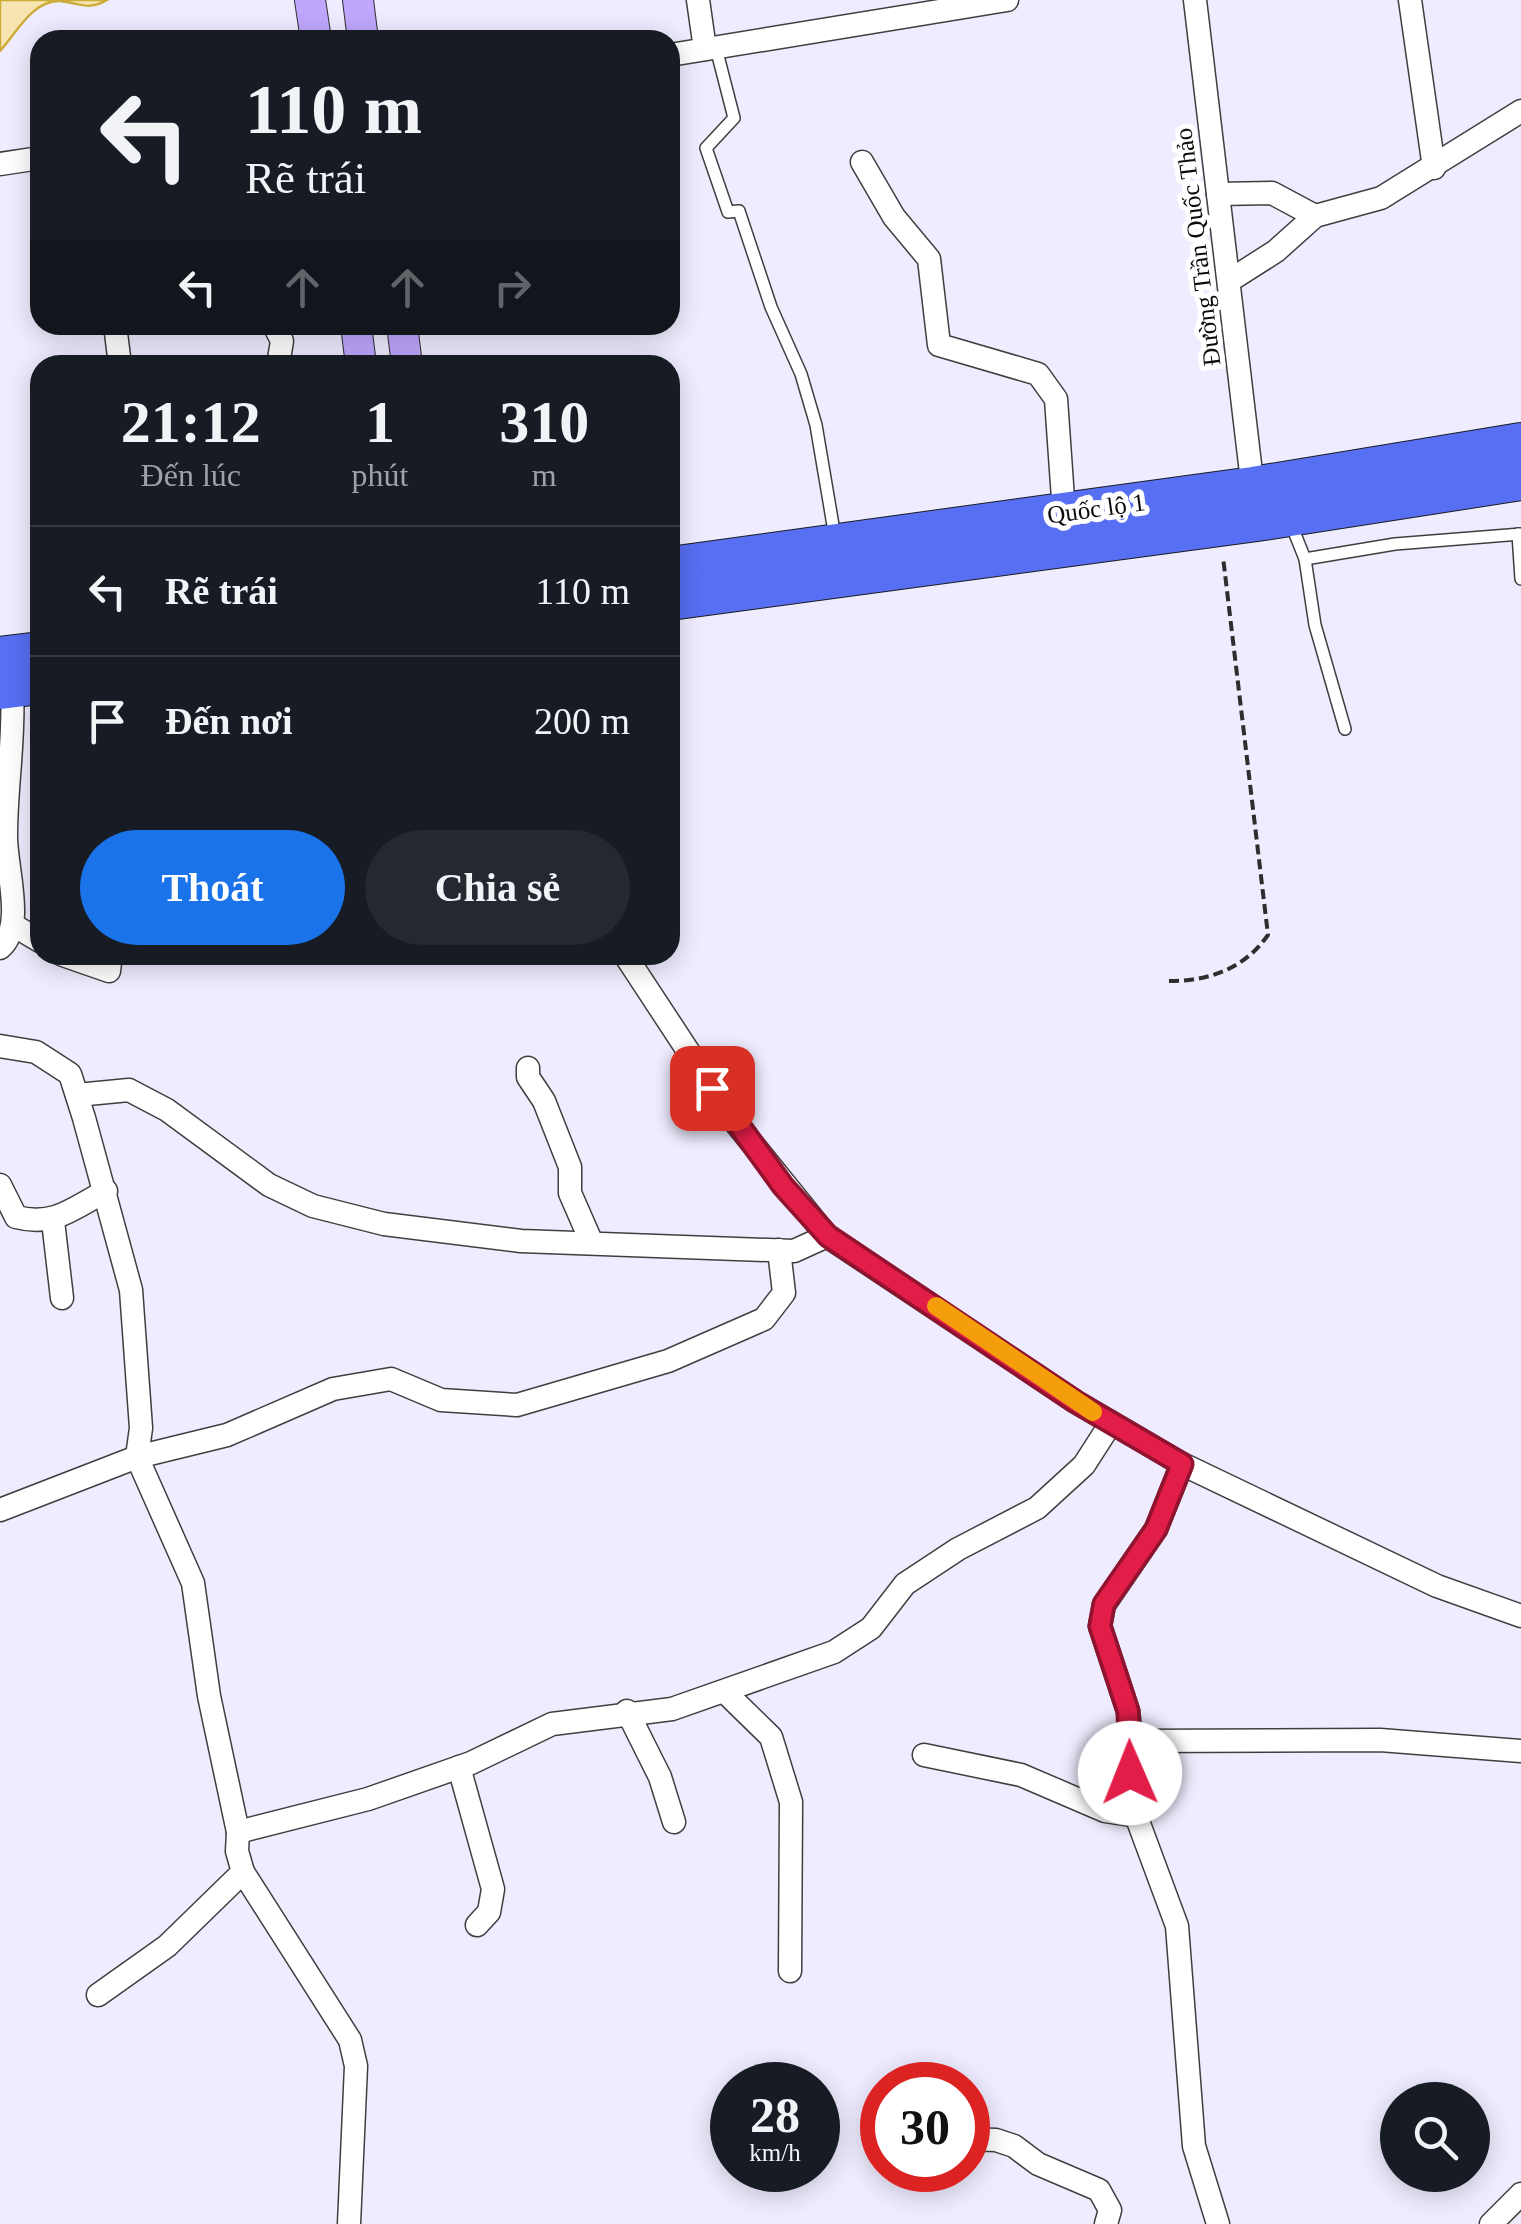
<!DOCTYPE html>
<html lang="vi">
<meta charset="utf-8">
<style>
body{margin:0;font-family:"Times New Roman",serif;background:#242831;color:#f1f3f6;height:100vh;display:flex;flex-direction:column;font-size:38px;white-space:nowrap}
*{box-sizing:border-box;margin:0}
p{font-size:32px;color:#9ea1a6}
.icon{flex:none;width:55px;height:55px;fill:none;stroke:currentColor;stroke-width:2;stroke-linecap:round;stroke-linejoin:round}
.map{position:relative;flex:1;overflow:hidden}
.panel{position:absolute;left:30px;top:355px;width:650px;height:610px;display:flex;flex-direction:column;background:#171b24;border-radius:30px;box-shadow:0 5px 25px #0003}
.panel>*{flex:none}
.top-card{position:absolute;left:30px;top:30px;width:650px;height:305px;border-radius:30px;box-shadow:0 5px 25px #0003;background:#171b24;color:#f1f3f6;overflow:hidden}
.fabs{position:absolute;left:1380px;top:2082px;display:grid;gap:20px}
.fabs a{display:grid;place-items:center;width:110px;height:110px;border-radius:50%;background:#171b24;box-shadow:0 5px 25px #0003;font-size:50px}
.speed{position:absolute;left:710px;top:2062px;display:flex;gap:20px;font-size:50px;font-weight:700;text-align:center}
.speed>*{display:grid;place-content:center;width:130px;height:130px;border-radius:50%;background:#171b24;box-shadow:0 5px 25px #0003;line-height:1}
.speed small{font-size:25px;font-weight:400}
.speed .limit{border:15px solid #d22;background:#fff;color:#111}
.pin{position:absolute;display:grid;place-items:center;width:85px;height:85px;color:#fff;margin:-42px;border-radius:20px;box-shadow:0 5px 15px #0006}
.me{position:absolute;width:110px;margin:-55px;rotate:359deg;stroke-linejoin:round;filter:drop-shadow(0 0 8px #0008)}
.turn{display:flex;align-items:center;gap:35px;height:210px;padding:0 50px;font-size:45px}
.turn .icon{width:130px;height:130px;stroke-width:2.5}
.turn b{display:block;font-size:70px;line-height:85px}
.lanes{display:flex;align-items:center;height:95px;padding:0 50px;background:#0003;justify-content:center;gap:50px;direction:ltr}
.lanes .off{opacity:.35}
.eta{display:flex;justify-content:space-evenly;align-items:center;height:170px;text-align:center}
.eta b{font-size:60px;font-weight:600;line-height:70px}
.action{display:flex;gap:20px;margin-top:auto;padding:20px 50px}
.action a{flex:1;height:115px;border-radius:60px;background:#1a73e8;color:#fff;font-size:40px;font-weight:600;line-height:115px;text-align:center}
.action a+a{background:#242831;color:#f1f3f6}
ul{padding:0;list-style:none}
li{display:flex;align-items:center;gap:30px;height:130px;padding:0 50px;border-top:2px solid #363941}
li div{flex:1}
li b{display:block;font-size:38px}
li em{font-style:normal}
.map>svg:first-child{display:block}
.water{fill:#f6e5b1;stroke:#ccac39;stroke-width:2.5}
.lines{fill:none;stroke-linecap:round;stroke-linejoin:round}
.lane-casing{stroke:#3f3f3f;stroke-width:14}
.street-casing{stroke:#3f3f3f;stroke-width:25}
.secondary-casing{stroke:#2e2e2e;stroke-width:32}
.highway-casing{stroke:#1d1d1d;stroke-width:42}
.path{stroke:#2e2e2e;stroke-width:4;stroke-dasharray:10 5;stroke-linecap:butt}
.lane{stroke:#fff;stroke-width:11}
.street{stroke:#fff;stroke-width:22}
.secondary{stroke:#bfa7fe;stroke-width:30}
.highway{stroke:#566ff3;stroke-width:40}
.route-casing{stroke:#92132f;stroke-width:25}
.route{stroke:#e11d48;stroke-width:18}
.slow{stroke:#f59e0b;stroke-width:18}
.labels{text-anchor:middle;stroke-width:10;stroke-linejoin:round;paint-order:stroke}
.street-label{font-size:25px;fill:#0c0c0c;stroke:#fff}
</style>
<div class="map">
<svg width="1521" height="2224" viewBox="0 0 1521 2224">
<rect width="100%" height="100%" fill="#efecff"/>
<path class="water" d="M0 0H107C88 11 80 3 60 1 32 0 16 34 0 51Z"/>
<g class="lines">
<g class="lane-casing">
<g id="lane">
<polyline points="716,48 734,118 706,148 728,212 739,211 771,307 801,374 816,425 835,537"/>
<polyline points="1291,524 1305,559 1395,544 1521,534"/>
<polyline points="1518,534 1521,579"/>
<polyline points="1305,559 1315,625 1345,729"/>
</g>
</g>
<g class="street-casing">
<g id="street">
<polyline points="698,0 705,49"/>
<polyline points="1195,0 1254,498"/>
<polyline points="1410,0 1434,168"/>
<polyline points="670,55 1007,0"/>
<polyline points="862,162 894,217 929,259 939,345 1038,374 1056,399 1064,513"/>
<polyline points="0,164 40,158"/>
<polyline points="1218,194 1272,193 1315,216"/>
<polyline points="1229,281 1276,251 1315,216 1381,198 1521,111"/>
<polyline points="115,325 120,365"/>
<polyline points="274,325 282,341 278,365"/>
<polyline points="13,925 40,941"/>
<path d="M0 948C26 927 5 865 6 835 6 785 15 738 12 687"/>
<polyline points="63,955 109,971 111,955"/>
<polyline points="625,955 734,1121 827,1236 1076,1402 1182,1464 1437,1586 1521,1616"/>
<polyline points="0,1046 36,1052 70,1074 84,1118 131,1290 141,1428 137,1457 193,1583 209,1696 238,1832 237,1851 243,1872 350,2040 356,2066 349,2224"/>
<polyline points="528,1068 528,1077 544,1101 570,1167 570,1193 591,1241"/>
<polyline points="77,1095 129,1090 167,1110 269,1185 313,1206 384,1224 521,1241 794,1251 827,1236"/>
<path d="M0 1185 16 1217C55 1227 73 1208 106 1191"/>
<polyline points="53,1221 62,1298"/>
<polyline points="1182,1464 1156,1529 1104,1605 1100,1626 1128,1711 1133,1752 1128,1794 1177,1926 1194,2146 1218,2224"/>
<polyline points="0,1510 137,1457 227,1435 333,1389 391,1379 441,1400 517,1405 668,1361 764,1319 784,1293 779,1250"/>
<polyline points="726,1693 771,1737 791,1802 790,1971"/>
<polyline points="627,1711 660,1777 674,1822"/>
<polyline points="1132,1741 1380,1740 1521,1751"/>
<polyline points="924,1755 1021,1775 1105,1811 1138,1816"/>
<polyline points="459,1767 493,1889 489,1912 477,1925"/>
<polyline points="238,1832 368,1799 471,1763 552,1724 672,1709 834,1652 871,1628 905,1584 958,1549 1037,1508 1084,1465 1111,1423"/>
<polyline points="98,1995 167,1946 243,1872"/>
<polyline points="968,2139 996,2140 1014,2146 1038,2164 1099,2190 1110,2210 1106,2224"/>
<polyline points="1491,2224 1521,2194"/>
</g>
</g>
<g class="secondary-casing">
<g id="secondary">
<polyline points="310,0 316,40"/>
<polyline points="358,0 363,40"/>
<polyline points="356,325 361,365"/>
<polyline points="402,325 407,365"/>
</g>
</g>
<g class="highway-casing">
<g id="highway">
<polyline points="670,567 1253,487 1521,443"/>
<polyline points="670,600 1257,521 1521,480"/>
<polyline points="0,657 40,652"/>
<polyline points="0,689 40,684"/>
</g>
</g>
<path class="path" d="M1169 981C1209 981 1244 969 1268 935L1223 557"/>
<use href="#lane" class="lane"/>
<use href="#street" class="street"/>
<use href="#secondary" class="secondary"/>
<use href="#highway" class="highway"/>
</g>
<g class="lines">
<g class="route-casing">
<polyline id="route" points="712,1088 783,1186 828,1236 1076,1402 1182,1464 1156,1529 1104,1604 1100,1626 1128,1711 1130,1773"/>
</g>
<use href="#route" class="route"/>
<polyline class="slow" points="936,1306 1093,1412"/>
</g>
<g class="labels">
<g class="street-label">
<text transform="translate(1197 247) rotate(-97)" y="9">Đường Trần Quốc Thảo</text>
<text transform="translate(1096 508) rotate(-8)" y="9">Quốc lộ 1</text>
</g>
</g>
</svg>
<div class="fabs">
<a><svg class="icon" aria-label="search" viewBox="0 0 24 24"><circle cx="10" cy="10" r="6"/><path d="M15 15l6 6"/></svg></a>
</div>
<div class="speed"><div>28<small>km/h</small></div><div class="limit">30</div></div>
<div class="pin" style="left:712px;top:1088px;background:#d93025"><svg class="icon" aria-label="arrive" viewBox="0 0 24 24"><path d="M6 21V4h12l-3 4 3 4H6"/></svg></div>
<svg class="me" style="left:1130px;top:1773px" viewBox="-20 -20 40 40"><circle r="19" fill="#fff"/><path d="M0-13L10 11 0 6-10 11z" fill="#e11d48"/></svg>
<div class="top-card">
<div class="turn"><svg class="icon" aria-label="left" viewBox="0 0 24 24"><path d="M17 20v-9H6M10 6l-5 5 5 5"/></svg><div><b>110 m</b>Rẽ trái</div></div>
<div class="lanes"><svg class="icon" aria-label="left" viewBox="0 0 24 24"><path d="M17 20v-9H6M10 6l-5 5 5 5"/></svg><svg class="icon off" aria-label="ahead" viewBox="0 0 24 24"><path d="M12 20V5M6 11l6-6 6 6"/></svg><svg class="icon off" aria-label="ahead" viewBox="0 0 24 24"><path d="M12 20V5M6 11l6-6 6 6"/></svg><svg class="icon off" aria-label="right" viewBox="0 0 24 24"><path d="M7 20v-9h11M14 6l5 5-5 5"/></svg></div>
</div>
<section class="panel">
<div class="eta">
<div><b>21:12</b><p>Đến lúc</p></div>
<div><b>1</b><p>phút</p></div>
<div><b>310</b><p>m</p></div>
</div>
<ul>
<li><svg class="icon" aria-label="left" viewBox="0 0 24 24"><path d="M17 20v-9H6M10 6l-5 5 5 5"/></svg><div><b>Rẽ trái</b></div><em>110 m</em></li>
<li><svg class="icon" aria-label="arrive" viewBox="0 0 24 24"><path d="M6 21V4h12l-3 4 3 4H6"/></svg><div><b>Đến nơi</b></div><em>200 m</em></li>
</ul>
<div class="action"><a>Thoát</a><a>Chia sẻ</a></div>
</section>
</div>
